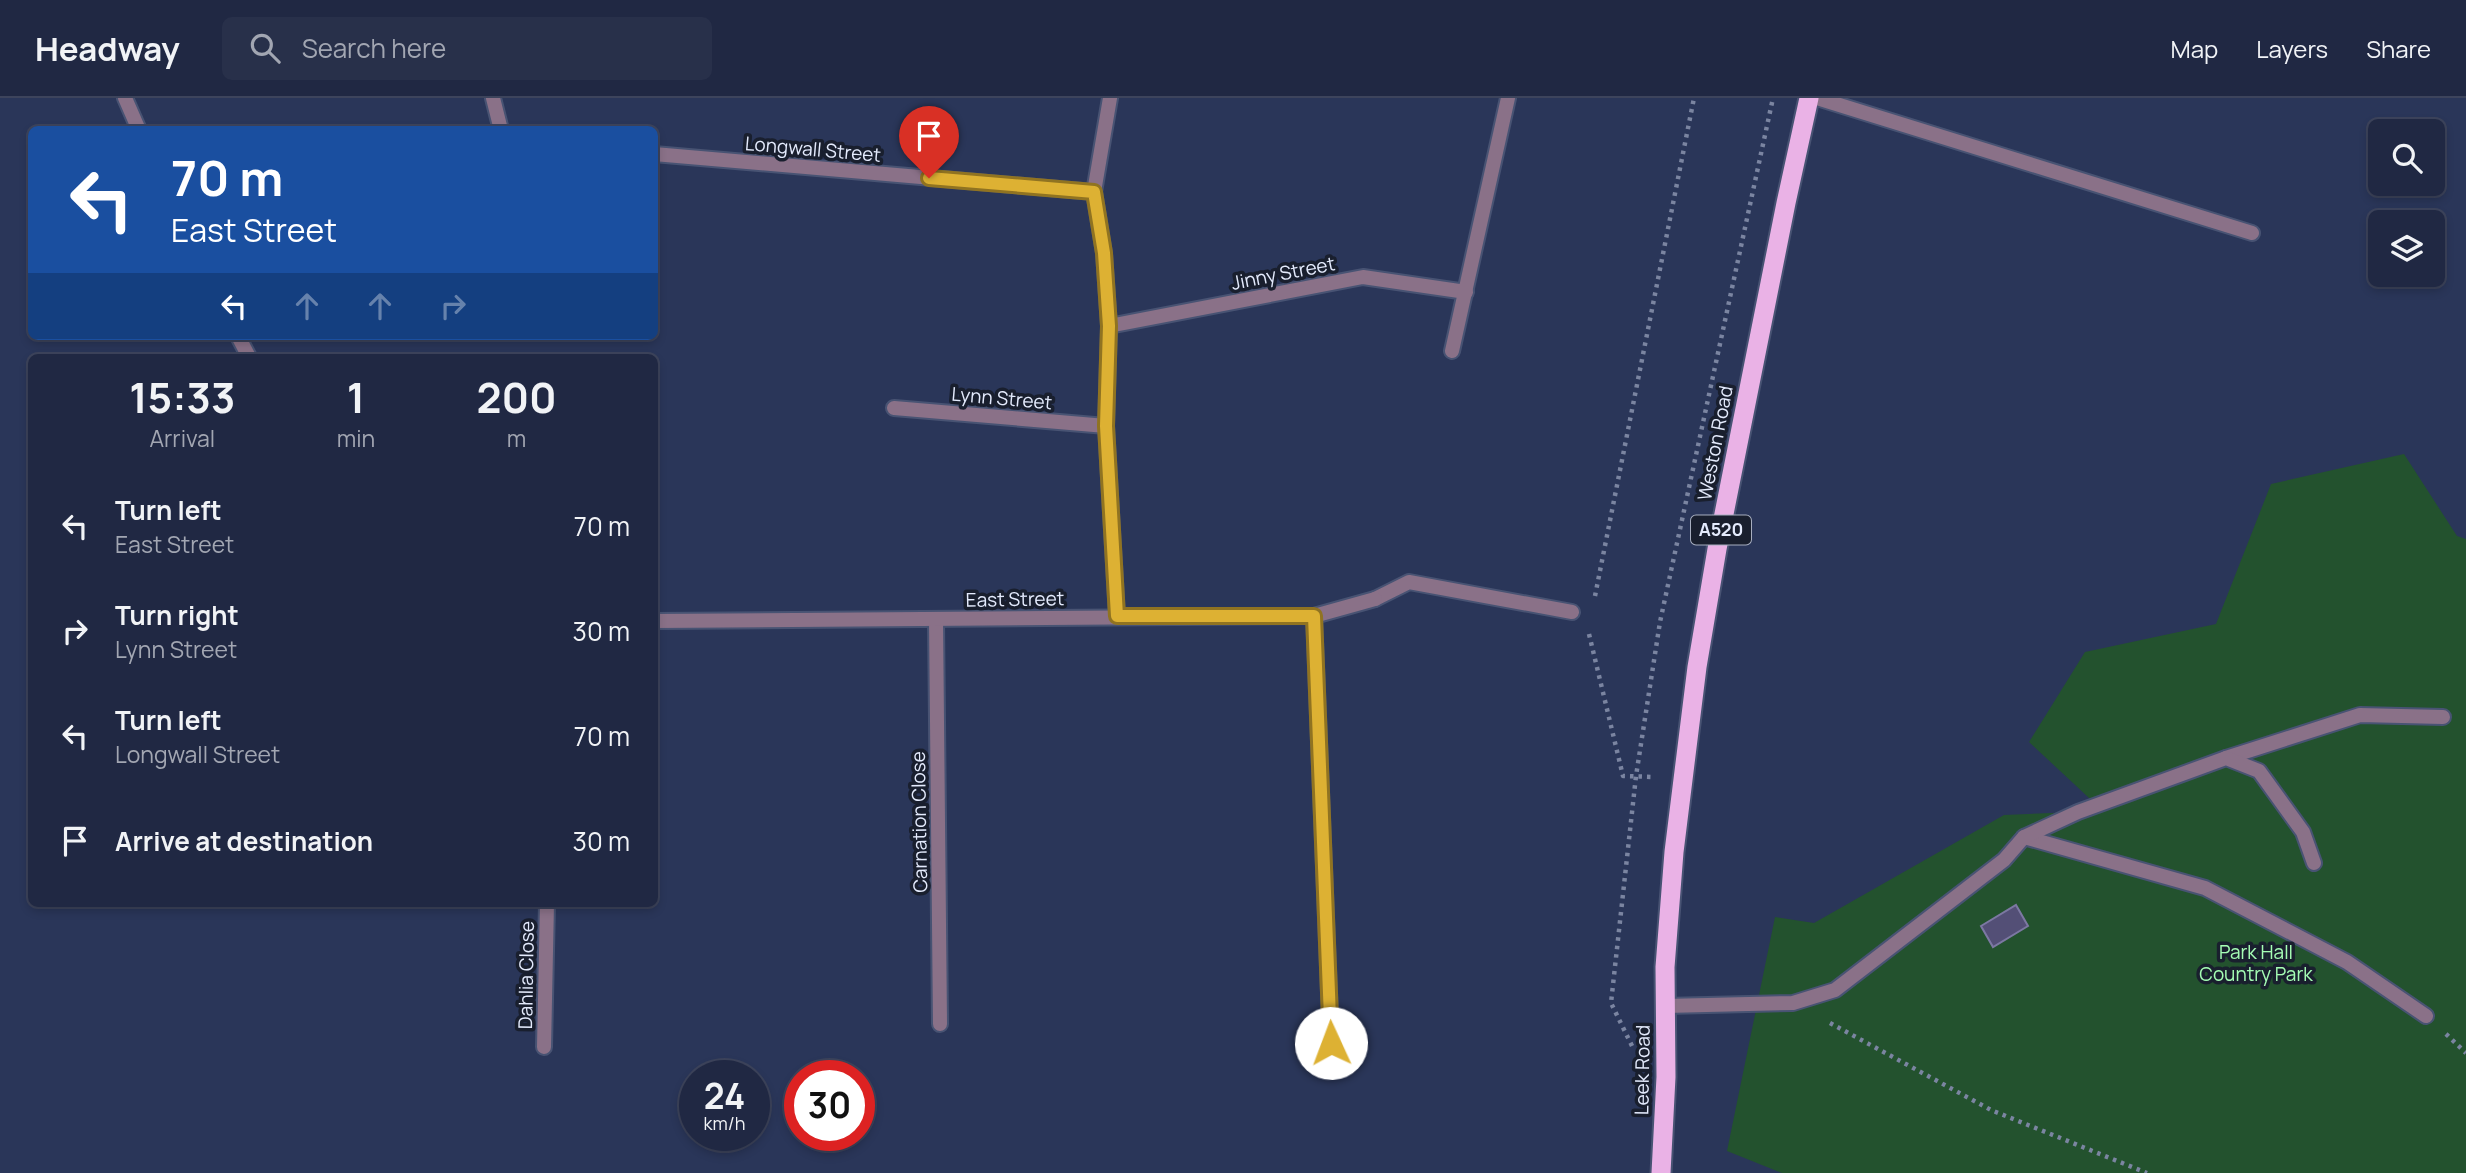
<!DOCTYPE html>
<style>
body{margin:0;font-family:Manrope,sans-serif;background:#28304a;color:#f1f3f6;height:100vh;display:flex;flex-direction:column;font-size:26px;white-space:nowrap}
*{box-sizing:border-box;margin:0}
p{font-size:23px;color:#a2a6b2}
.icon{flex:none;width:38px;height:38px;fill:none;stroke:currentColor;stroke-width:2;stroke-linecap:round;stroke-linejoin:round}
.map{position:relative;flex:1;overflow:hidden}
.sheet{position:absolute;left:28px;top:256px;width:630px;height:553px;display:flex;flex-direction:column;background:#202843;border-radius:10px;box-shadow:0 4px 10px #0003,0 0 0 2px #3d445c}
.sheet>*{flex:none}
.top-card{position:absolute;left:28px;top:28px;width:630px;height:214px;border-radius:10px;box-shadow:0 4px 10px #0003,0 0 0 2px #3d445c;background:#1a4fa0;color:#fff;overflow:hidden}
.fabs{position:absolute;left:2368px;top:21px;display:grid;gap:14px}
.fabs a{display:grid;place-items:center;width:77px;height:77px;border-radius:10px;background:#202843;box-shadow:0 4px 10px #0003,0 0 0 2px #3d445c;font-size:35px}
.speed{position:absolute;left:679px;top:962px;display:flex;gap:14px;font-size:35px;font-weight:700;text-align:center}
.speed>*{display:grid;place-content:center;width:91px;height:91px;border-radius:50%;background:#202843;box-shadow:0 4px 10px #0003,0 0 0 2px #3d445c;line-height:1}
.speed small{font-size:18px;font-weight:400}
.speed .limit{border:10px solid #d22;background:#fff;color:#111}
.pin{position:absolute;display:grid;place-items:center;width:60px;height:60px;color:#fff;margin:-72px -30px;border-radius:50% 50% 50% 0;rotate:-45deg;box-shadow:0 0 7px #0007}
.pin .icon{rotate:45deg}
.me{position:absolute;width:77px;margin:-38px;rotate:358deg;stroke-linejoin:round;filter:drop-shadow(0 0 5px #0008)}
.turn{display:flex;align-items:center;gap:24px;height:147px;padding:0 28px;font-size:32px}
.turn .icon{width:91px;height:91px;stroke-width:2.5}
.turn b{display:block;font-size:49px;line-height:60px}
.lanes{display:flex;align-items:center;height:66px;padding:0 28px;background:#0003;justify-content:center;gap:35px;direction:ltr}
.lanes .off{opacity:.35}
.eta{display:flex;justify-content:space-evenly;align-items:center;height:119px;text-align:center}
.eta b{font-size:42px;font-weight:700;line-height:49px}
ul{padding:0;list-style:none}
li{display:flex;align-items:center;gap:21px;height:105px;padding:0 28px}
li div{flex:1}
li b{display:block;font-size:26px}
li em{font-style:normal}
header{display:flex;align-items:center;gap:42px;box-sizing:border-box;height:98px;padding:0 35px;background:#202843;border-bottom:2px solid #3d445c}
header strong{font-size:33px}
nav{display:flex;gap:38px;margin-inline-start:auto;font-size:24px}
.search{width:490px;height:63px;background:#28304a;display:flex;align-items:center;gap:18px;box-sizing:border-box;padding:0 24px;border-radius:10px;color:#a2a6b2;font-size:26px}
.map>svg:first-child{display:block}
.green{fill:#23522e}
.building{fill:#534f76;stroke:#7c78a2;stroke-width:2}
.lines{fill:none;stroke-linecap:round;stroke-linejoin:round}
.service-casing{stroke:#485373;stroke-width:18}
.minor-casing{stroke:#485373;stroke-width:18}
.trunk-casing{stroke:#485373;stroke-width:23}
.path{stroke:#7b85a1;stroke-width:4.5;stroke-dasharray:3.5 5;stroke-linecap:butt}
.service{stroke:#8a7188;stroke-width:14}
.minor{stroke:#8a7188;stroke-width:14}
.trunk{stroke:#eab2e6;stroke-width:19}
.route-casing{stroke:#907321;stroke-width:18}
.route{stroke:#ddb133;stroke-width:12}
.labels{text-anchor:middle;stroke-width:7;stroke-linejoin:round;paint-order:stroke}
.shield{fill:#191f2e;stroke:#a7aebf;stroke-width:2}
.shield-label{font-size:18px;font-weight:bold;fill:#e4ebfd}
.street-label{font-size:19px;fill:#e4ebfd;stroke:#191f2e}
.park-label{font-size:19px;fill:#a5fdb4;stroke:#191f2e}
</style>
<header>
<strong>Headway</strong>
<div class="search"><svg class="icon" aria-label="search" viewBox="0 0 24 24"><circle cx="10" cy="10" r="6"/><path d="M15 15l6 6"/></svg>Search here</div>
<nav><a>Map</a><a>Layers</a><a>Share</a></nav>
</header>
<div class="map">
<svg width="2466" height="1075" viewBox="0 0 2466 1075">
<rect width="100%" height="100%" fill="#2a3659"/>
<polygon class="green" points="2404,356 2457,438 2466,441 2466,1075 1782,1075 1727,1053 1775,819 1814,825 2004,717 2103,713 2029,644 2085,554 2216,526 2271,386"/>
<polygon class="building" points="2016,807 2028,828 1993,849 1981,828"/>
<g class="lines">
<g class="service-casing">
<g id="service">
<polyline points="1817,0 2252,135"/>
<polyline points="894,310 1106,328"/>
<polyline points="1375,501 1409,484 1572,514"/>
<polyline points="2226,660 2360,617 2443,619"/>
<polyline points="2024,739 2205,790 2347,864 2426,918"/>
<polyline points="1665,908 1793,905 1835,892 2004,762 2024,739 2078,714 2226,660 2259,673 2303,734 2314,765"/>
</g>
</g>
<g class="minor-casing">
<g id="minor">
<polyline points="125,0 139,32"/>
<polyline points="493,0 501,32"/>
<polyline points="1110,0 1094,94 1104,155 1109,228 1106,328 1117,518"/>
<polyline points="654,56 1094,94"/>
<polyline points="1109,228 1363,179 1466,194"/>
<polyline points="238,238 249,259"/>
<polyline points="1452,253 1508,0"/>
<polyline points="1314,518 1331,945"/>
<polyline points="936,522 940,926"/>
<polyline points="654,523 1314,518 1375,501"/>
<polyline points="544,949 547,805"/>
</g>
</g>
<g class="trunk-casing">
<polyline id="trunk" points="1661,1075 1666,979 1665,869 1674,754 1697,569 1717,451 1786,105 1809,0"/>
</g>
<g class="path">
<polyline points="1595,498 1694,0"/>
<polyline points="1589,536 1623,678 1654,679"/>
<polyline points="1830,925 1991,1012 2147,1075"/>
<polyline points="2446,936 2466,955"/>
<polyline points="1632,948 1611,905 1636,678 1660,524 1773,0"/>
</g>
<use href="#service" class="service"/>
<use href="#minor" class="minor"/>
<use href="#trunk" class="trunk"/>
</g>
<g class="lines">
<g class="route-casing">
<polyline id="route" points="929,80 1094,94 1104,155 1109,228 1106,328 1117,518 1314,518 1331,945"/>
</g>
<use href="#route" class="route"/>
</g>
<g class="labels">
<rect class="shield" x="1691" y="417.5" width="60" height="29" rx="5"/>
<g class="shield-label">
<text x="1721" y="438">A520</text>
</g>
<g class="street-label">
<text transform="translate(813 51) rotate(5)" y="7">Longwall Street</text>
<text transform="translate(1283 175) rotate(-11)" y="7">Jinny Street</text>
<text transform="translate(1002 300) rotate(5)" y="7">Lynn Street</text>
<text transform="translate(1715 345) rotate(-79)" y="7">Weston Road</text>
<text transform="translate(1015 501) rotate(-1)" y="7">East Street</text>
<text transform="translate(919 724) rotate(-91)" y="7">Carnation Close</text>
<text transform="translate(526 877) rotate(-89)" y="7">Dahlia Close</text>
<text transform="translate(1642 972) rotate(-89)" y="7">Leek Road</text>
</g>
<g class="park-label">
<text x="2256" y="861">Park Hall<tspan x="2256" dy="22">Country Park</tspan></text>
</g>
</g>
</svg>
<div class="fabs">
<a><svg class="icon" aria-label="search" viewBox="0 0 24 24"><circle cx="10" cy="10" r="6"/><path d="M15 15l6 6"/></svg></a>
<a><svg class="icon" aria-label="layers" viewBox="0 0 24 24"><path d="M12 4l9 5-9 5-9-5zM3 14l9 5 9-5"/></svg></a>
</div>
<div class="speed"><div>24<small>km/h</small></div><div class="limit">30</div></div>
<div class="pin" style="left:929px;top:80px;background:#d93025"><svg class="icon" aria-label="arrive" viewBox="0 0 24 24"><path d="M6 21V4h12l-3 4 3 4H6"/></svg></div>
<svg class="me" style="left:1331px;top:945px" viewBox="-20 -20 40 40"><circle r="19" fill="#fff"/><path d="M0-13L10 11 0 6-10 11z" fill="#ddb133"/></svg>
<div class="top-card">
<div class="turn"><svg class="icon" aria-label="left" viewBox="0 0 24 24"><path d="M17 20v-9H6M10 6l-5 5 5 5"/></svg><div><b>70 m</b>East Street</div></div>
<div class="lanes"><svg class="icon" aria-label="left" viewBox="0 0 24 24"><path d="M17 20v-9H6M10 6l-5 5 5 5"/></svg><svg class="icon off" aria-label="ahead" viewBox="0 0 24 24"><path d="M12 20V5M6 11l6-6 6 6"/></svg><svg class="icon off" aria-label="ahead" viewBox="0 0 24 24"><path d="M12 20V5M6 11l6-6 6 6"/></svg><svg class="icon off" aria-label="right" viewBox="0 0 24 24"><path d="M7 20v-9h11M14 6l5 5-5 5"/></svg></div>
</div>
<section class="sheet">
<div class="eta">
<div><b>15:33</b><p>Arrival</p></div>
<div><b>1</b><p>min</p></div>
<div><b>200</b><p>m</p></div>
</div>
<ul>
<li><svg class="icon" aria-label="left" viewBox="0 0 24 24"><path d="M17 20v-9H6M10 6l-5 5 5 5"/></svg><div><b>Turn left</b><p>East Street</p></div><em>70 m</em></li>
<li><svg class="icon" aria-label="right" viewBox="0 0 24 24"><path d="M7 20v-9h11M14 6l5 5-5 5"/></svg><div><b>Turn right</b><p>Lynn Street</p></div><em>30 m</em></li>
<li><svg class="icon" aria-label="left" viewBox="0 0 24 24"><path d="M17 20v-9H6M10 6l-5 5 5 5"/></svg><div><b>Turn left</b><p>Longwall Street</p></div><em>70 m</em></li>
<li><svg class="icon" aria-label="arrive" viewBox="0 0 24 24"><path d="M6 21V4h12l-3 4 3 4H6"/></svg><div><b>Arrive at destination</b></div><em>30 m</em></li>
</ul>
</section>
</div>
